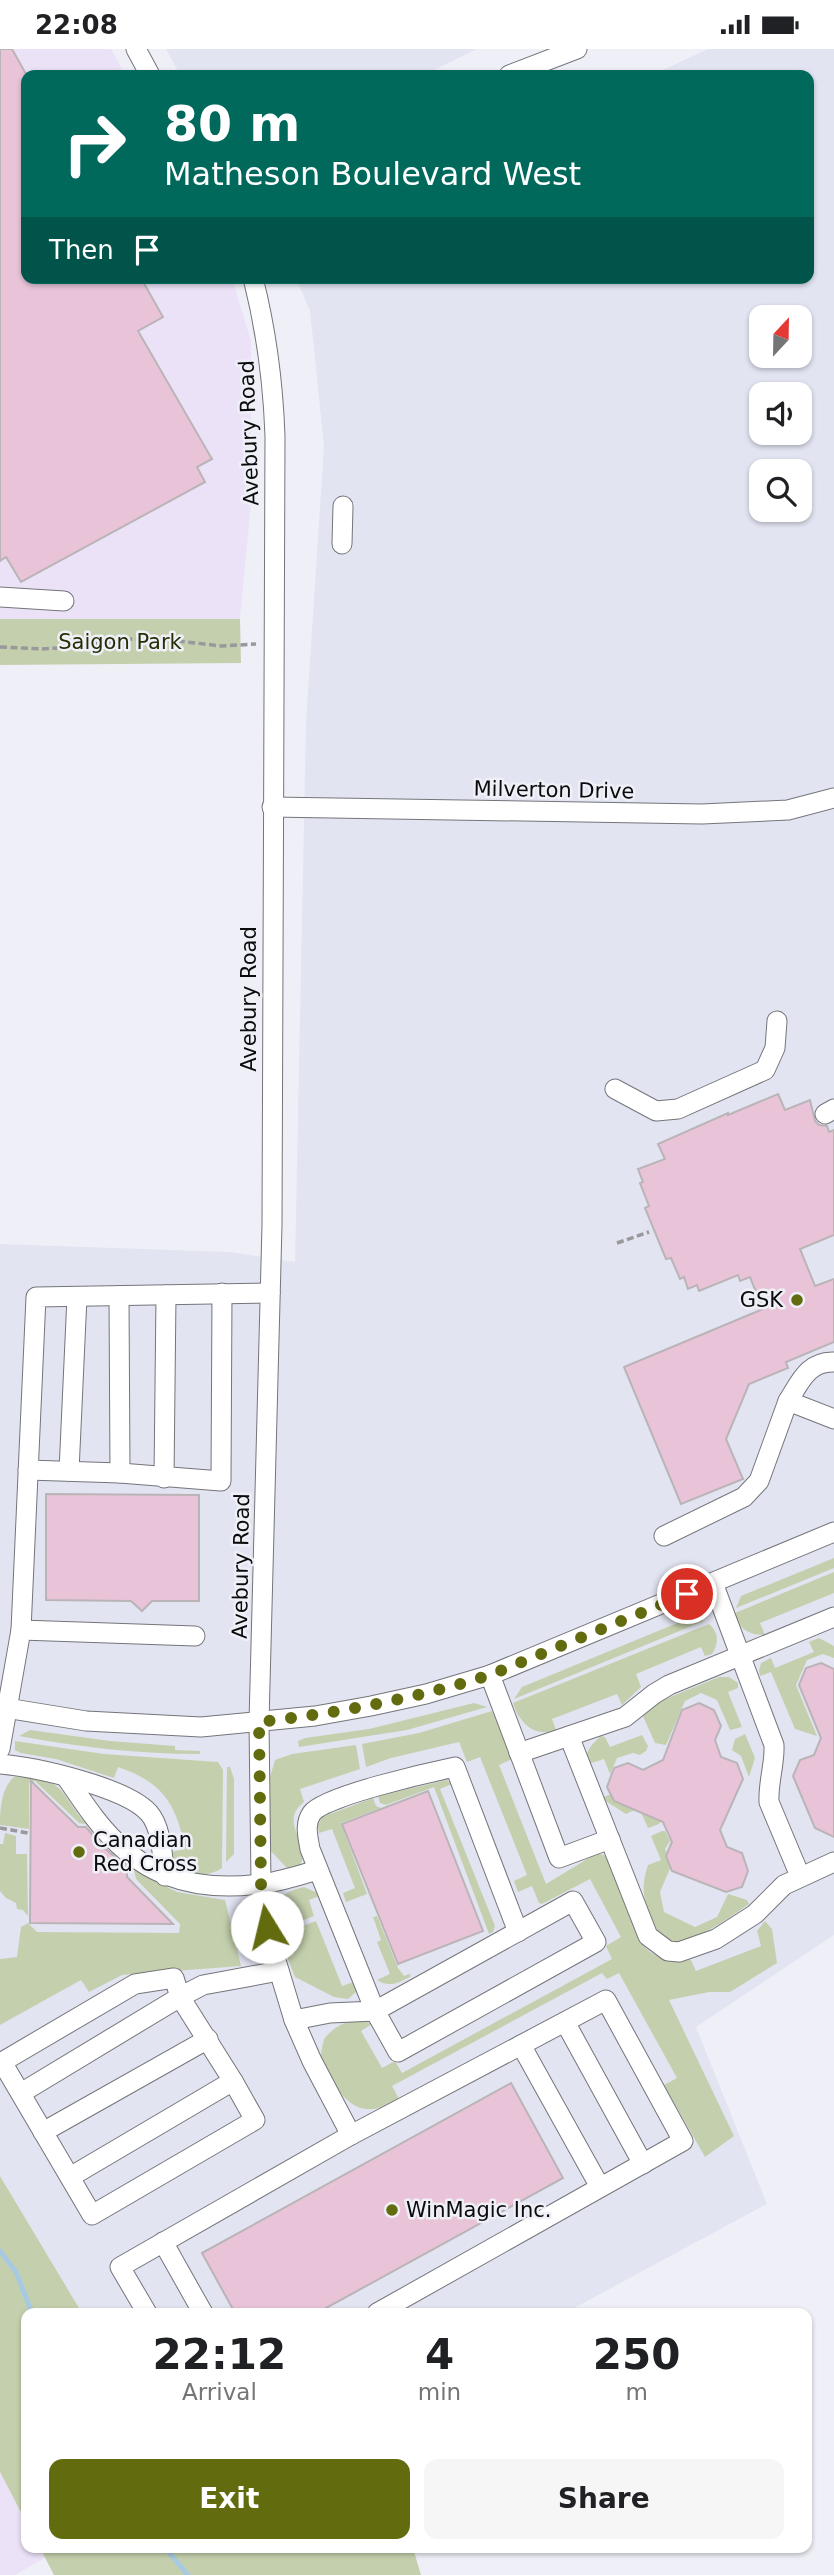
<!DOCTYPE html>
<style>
body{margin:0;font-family:"DejaVu Sans",sans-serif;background:#f6f6f6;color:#202124;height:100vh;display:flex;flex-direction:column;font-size:26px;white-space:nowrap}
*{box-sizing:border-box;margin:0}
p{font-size:23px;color:#757577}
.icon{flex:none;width:38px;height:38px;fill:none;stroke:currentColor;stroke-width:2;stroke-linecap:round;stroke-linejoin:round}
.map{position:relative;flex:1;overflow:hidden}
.side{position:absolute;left:21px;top:2259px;width:791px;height:245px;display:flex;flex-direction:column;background:#fff;border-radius:14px;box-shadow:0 2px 5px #0004}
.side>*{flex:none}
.top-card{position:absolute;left:21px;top:21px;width:793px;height:214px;border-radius:14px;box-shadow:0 2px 5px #0004;background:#00695c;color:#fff;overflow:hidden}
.needle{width:46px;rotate:22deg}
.tools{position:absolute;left:749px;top:256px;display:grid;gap:14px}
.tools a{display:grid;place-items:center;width:63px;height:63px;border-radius:14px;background:#fff;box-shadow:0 2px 5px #0004;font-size:35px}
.pin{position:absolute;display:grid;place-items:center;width:60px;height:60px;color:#fff;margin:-30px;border:4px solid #fff;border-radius:50%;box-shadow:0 2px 7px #0007}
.me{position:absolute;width:77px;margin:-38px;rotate:351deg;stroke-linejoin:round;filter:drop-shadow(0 0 5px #0008)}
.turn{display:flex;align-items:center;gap:24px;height:147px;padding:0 28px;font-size:32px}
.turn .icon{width:91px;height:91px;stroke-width:2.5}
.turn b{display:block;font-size:49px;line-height:60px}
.then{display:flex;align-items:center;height:66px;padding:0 28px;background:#0003;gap:14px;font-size:26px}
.eta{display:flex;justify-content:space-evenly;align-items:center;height:119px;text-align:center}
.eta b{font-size:42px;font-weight:800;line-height:49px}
.action{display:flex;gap:14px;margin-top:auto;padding:14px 28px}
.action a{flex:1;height:80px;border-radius:14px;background:#636b0f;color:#fff;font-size:28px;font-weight:800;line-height:80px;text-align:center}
.action a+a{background:#f6f6f6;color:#202124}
.status{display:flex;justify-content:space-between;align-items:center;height:49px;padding:0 35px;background:#fff;direction:ltr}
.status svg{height:19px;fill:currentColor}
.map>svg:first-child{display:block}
.built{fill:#e2e4f2;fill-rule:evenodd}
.industrial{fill:#ece2f7}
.green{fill:#c4d0ad}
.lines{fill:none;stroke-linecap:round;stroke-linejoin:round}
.stream{stroke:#a7cae2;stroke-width:5}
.building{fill:#e9c4d9;stroke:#bab4b7;stroke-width:2}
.minor-casing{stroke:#74757a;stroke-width:21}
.path{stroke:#98989d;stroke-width:3.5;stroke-dasharray:7 3.5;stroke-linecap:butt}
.minor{stroke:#fff;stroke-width:19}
.route{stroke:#636b0f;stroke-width:12;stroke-dasharray:0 21.6}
.poi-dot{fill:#636b0f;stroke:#eff0f7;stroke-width:2.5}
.labels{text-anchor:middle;stroke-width:5;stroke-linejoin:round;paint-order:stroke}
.street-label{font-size:21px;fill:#0b0b0d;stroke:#eff0f7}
.park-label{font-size:21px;fill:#252f05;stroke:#eff0f7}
.poi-label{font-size:21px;fill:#0b0b0d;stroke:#eff0f7;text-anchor:start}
</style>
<div class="status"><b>22:08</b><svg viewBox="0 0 49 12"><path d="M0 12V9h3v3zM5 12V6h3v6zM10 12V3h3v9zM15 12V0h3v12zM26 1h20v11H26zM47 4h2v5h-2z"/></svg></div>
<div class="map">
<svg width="834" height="2526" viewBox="0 0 834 2526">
<rect width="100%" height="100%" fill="#eff0f7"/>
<g class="built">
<polygon points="166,0 477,0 424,26 180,26"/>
<path d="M708 0H834V1886L696 1978 767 2155 565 2264H82L0 2127V1195L230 1203 295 1213 306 673 324 397 310 262 296 229H808V26H652ZM761 268H800V306H761ZM761 345H800V383H761ZM761 422H800V460H761Z"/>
</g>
<g class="industrial">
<polygon points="0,0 111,0 125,26 26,26 26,229 232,229 251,292 251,454 240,570 0,570"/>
<polygon points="0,2423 26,2473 26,2499 40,2499 45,2509 15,2526 0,2526"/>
</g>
<g class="green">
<polygon points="0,570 240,570 241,614 0,616"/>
<polygon points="834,1509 834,1519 736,1559 741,1547"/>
<path d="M834 1523V1544L760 1574 765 1586C749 1586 738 1580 735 1564Z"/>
<polygon points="692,1568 704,1572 514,1650 522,1638"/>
<path d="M709 1575C719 1583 719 1595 712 1605L705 1607 701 1598 636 1625 641 1638 622 1656 617 1645 552 1670 556 1681C535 1689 519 1674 513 1654Z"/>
<polygon points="819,1589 834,1597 834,1609 823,1605 807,1611 796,1636 817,1687 795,1680 771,1623 760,1627 759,1622 761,1614 771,1609 775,1619 814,1603 809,1593"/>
<polygon points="719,1628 729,1628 738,1634 738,1639 728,1643 742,1678 730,1681 717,1651 701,1644 685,1652 666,1696 655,1694 642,1665 651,1656"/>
<polygon points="474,1654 487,1658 407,1681 299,1698 298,1692 305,1689 369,1680"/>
<path d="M492 1662 512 1710 499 1716 546 1835 597 1804 606 1807 642 1896C657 1911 671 1913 691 1911L696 1922 761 1897 757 1882 765 1872 772 1880 777 1914 730 1943H709L669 1951 734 2087 705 2108 664 2036 677 2029 619 1924 607 1930 602 1924 392 2037 399 2050C388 2056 379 2061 367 2060 346 2060 324 2025 321 2007 321 2001 323 1995 324 1990 336 1975 354 1966 372 1975L361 1982 382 2019 395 2012 402 2024 612 1910 606 1897 621 1888 590 1830 542 1855 539 1854 532 1837 518 1843 514 1832 527 1826 480 1708 467 1713 459 1693 391 1709 366 1718 362 1695 419 1684Z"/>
<path d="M30 1681 110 1692 175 1697V1701L200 1702V1705C138 1705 79 1698 19 1687Z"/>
<polygon points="745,1685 755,1709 749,1728 741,1707 732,1701 735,1690"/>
<path d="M642 1686 648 1697 646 1702 640 1706 633 1704 617 1709 610 1725 604 1710 588 1715C583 1703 593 1694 601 1687L605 1688 610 1698Z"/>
<path d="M15 1692 104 1705 218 1713 223 1721 222 1819C205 1831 172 1828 170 1803L185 1800C177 1756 163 1733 118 1718L114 1729 56 1710 21 1704 15 1701Z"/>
<path d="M356 1696 360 1720 300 1740 304 1753C284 1768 298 1785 305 1804L300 1816 287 1819 269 1800 270 1728 275 1711 292 1705Z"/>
<polygon points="227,1718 230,1718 234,1730 234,1805 226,1813"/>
<path d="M19 1725C70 1735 57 1741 86 1775L79 1774 35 1732 29 1734V1780L0 1776C0 1758 2 1733 19 1725Z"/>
<polygon points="447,1731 452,1735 440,1740 495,1877 493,1883 489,1885 434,1738 386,1756 380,1754 378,1747"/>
<polygon points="614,1744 663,1768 659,1775 648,1779 639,1759 626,1765 601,1749"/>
<polygon points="373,1749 376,1757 381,1759 341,1774 367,1845 346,1853 343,1844 355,1839 332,1780 319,1784 318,1777 322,1768"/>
<path d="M662 1782H665L670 1792 665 1800 672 1815 660 1843 664 1863 695 1878 717 1868 728 1845 747 1851 749 1855C733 1866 691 1897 672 1892 660 1889 656 1879 651 1869 643 1848 641 1838 648 1816L661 1811 651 1787Z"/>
<polygon points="5,1784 16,1787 16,1805 27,1805 28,1867 23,1861 17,1860 16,1854 6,1849 0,1842 0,1795 3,1795"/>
<polygon points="134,1821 177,1843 225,1851 241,1917 122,1926 89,1943 81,1931 0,1976 0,1910 17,1908 21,1878 28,1874 37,1883 179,1884 180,1875 136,1830"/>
<path d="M304 1838 322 1846 309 1851 314 1867 280 1880C274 1855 277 1844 304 1838Z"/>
<path d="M377 1867 398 1919 404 1927 409 1925 411 1927C399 1934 389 1939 377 1931L390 1925 377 1893 381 1891 373 1868Z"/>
<polygon points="316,1872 342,1937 356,1932 357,1942 348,1950 334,1948 295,1928 286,1905 282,1885"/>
<polygon points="0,2127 82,2264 26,2264 26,2473 0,2423"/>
<polygon points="40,2499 413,2499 421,2526 54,2526"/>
</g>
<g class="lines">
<g class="stream">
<polyline points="0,2202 16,2223 32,2264"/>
<polyline points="165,2499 188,2526"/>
</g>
</g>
<g class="building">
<polygon points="0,0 12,0 26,25 26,229 141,229 163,268 138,282 212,410 197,418 205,433 21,533 6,508 0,512"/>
<polygon points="778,1045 785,1061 810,1051 815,1072 819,1076 827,1077 829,1083 834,1081 834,1186 800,1200 815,1237 834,1230 834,1293 786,1313 788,1319 749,1335 726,1390 743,1430 681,1455 624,1318 763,1260 750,1228 740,1232 738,1226 699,1242 697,1236 688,1240 684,1228 680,1230 671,1209 666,1210 645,1159 649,1157 640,1134 643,1133 638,1120 665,1110 658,1095 728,1064 728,1066"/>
<polygon points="46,1445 199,1446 199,1552 152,1552 142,1562 131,1552 46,1551"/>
<polygon points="821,1614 834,1620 834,1788 815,1779 793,1727 800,1711 814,1706 821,1689 799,1636 806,1619"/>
<polygon points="699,1654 714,1661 721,1677 715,1691 721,1708 737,1714 743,1730 720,1781 727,1798 742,1804 748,1822 742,1838 726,1843 672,1822 666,1807 672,1793 663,1773 614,1752 607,1738 614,1719 628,1714 643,1721 663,1711 682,1661"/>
<polygon points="31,1732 78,1778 86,1778 102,1797 127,1818 127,1828 173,1875 30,1874"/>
<polygon points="428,1742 483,1882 398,1915 342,1775"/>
<polygon points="511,2034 563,2129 317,2264 235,2264 202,2204"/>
</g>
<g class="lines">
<g class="minor-casing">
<g id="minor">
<polyline points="136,0 150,26"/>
<polyline points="509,26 577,0"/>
<path d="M253 229C267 284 273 331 275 387L272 1176 259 1673 261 1835 271 1895 294 1971 312 2012 351 2086 606 1951 683 2092 377 2264"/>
<polyline points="342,495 343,457"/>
<polyline points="0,548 64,552"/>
<polyline points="272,758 702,765 788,761 834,749"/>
<polyline points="615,1040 656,1062 678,1060 765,1021 775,999 777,972"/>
<polyline points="825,1065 834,1060"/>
<polyline points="119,1247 120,1424"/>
<path d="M788 1352C800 1333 808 1312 834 1313"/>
<polyline points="28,1421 120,1424 221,1432 222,1244"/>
<polyline points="69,1422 77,1248"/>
<polyline points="164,1429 166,1246"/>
<polyline points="664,1487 744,1448 759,1432 788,1352 834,1370"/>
<path d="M713 1534 774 1696C775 1715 768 1733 769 1753L800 1827"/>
<polyline points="21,1581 195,1587"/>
<polyline points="490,1626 559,1809 610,1790"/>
<polyline points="0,1658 86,1672 201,1678 315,1667 371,1657 426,1645 490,1626 834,1483"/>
<polyline points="569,1687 648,1887 668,1902 679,1903 716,1890 755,1865 784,1836 834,1813"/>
<polyline points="0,1700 21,1581 36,1248 270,1244"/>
<polyline points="519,1704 625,1668 654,1645 669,1636 834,1568"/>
<path d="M0 1715C35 1718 126 1738 149 1764 162 1779 162 1807 165 1827"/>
<path d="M66 1728C75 1741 84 1755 94 1768 137 1825 190 1844 260 1835 279 1833 299 1826 318 1821"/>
<polygon points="573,1852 596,1893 398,2003 375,1962"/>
<path d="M294 1971 330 1964 375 1962 310 1800C308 1788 304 1775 312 1764 324 1747 431 1723 455 1718L518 1883"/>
<polyline points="565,1973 643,2115"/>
<polyline points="521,1996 600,2138"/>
<polyline points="21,2044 180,1948 233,2032 255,2071 92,2166 2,2013 135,1935 174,1929 180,1948 203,1936 279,1922"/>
<polyline points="43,2083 208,1990"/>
<polyline points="70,2128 233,2032"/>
<polyline points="163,2193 203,2264"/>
<polyline points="147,2264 120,2218 351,2086"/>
</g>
</g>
<g class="path">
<polyline points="0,598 42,600 75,598 132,590 170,591 221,597 256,595"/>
<polyline points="617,1194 649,1183"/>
<polyline points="0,1779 28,1784"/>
</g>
<use href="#minor" class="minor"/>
</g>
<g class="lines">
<path class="route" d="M267 1878 261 1835 259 1673C338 1664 414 1650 490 1626L687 1545"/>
</g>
<g class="poi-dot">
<circle cx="797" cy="1251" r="7"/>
<circle cx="79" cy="1803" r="7"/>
<circle cx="392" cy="2161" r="7"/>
</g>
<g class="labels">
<g class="street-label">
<text transform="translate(249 384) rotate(-92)" y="7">Avebury Road</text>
<text transform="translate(554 741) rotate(1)" y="7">Milverton Drive</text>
<text transform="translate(249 950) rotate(-90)" y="7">Avebury Road</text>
<text transform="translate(241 1517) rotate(-89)" y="7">Avebury Road</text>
</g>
<g class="park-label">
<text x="120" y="600">Saigon Park</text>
</g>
<g class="poi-label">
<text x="783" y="1258" text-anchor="end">GSK</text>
<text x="93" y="1798">Canadian<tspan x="93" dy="24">Red Cross</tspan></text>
<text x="406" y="2168">WinMagic Inc.</text>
</g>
</g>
</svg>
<div class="tools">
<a><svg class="needle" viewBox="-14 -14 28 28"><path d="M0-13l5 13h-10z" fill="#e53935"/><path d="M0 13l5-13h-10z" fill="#757577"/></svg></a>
<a><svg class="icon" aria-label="sound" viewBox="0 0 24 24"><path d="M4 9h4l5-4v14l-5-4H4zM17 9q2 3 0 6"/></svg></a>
<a><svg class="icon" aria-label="search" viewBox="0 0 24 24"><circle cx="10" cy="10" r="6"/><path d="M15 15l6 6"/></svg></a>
</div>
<div class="pin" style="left:687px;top:1545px;background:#d93025"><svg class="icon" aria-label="arrive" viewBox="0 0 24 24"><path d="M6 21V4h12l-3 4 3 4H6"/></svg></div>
<svg class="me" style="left:267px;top:1878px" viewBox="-20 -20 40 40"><circle r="19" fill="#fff"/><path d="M0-13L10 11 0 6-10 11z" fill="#636b0f"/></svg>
<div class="top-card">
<div class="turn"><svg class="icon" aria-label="right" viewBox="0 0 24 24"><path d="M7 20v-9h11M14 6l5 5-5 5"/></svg><div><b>80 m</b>Matheson Boulevard West</div></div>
<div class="then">Then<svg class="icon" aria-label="arrive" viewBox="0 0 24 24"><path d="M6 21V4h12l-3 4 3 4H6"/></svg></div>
</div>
<section class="side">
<div class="eta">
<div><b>22:12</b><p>Arrival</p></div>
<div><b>4</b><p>min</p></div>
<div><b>250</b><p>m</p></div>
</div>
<div class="action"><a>Exit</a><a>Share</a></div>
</section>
</div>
